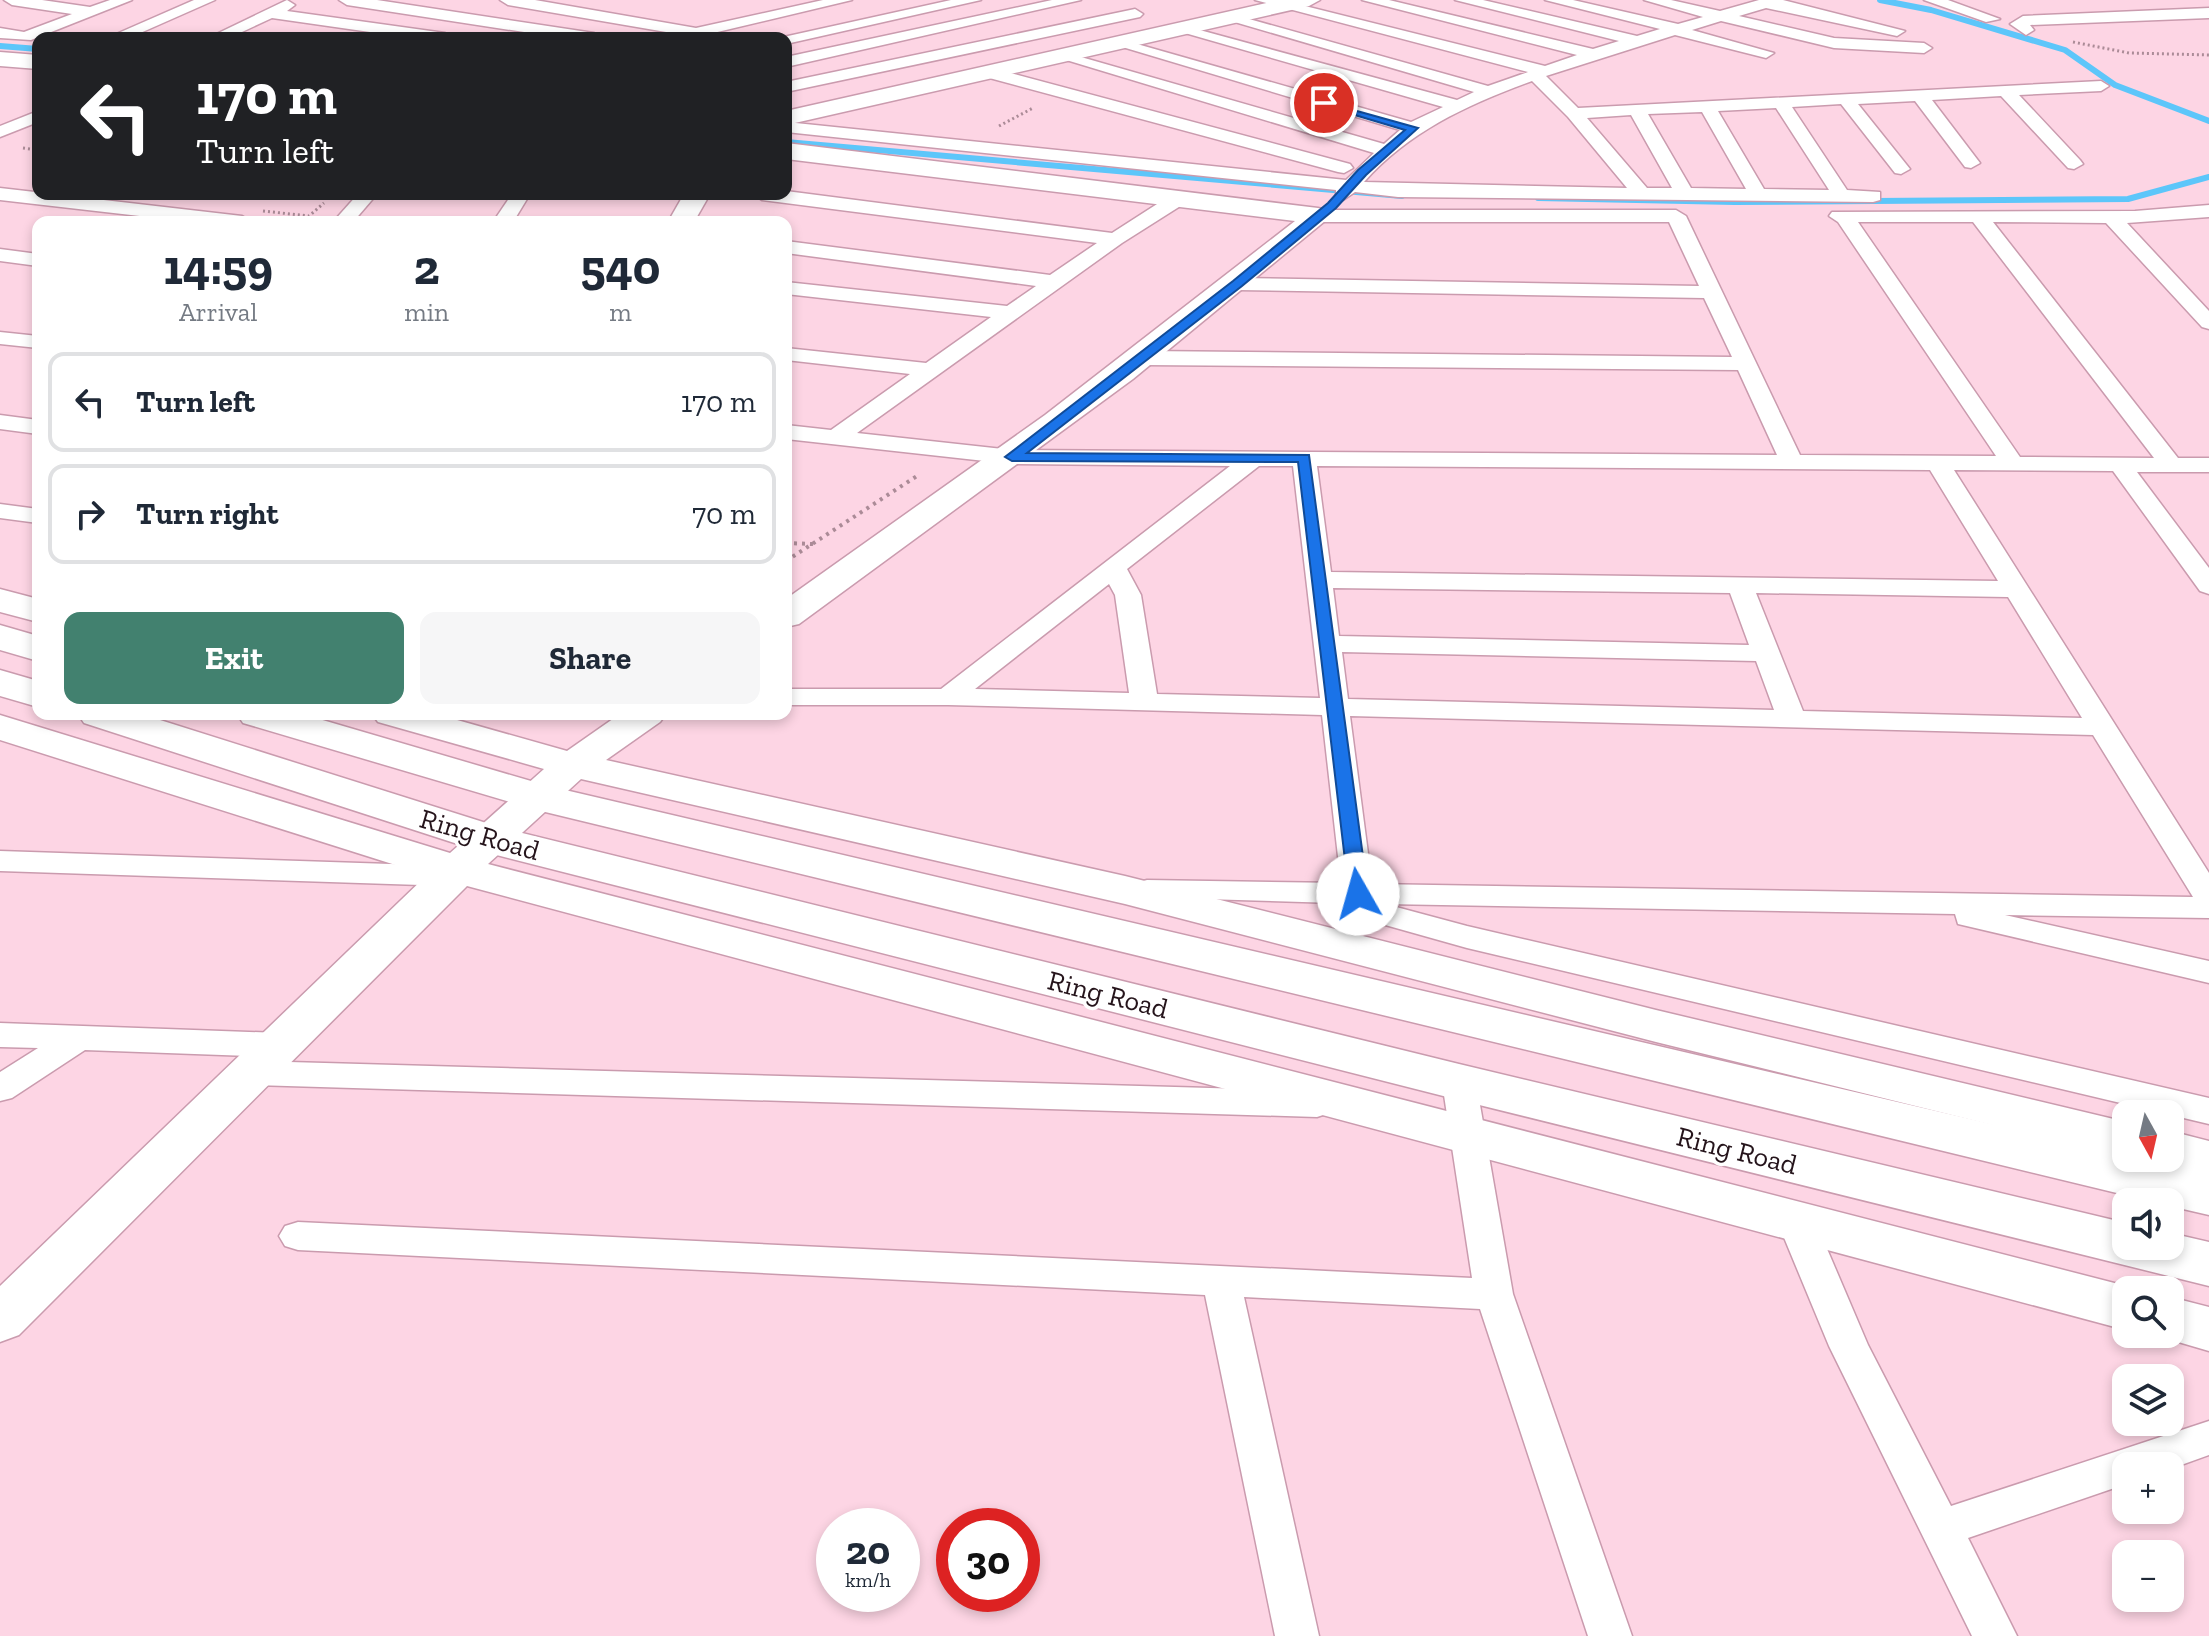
<!DOCTYPE html>
<meta charset="utf-8">
<style>
body{margin:0;font-family:"Zilla Slab",serif;background:#f6f6f7;color:#1f2937;height:100vh;display:flex;flex-direction:column;font-size:30px;white-space:nowrap}
*{box-sizing:border-box;margin:0}
p{font-size:26px;color:#747a83}
.icon{flex:none;width:44px;height:44px;fill:none;stroke:currentColor;stroke-width:2;stroke-linecap:round;stroke-linejoin:round}
.map{position:relative;flex:1;overflow:hidden}
.side{position:absolute;left:32px;top:216px;width:760px;height:504px;display:flex;flex-direction:column;background:#fff;border-radius:16px;box-shadow:0 4px 12px #0003}
.side>*{flex:none}
.guide{position:absolute;left:32px;top:32px;width:760px;height:168px;border-radius:16px;box-shadow:0 4px 12px #0003;background:#202124;color:#fff;overflow:hidden}
.needle{width:52px;rotate:172deg}
.controls{position:absolute;left:2112px;top:1100px;display:grid;gap:16px}
.controls a{display:grid;place-items:center;width:72px;height:72px;border-radius:16px;background:#fff;box-shadow:0 4px 12px #0003;font-size:40px}
.speed{position:absolute;left:816px;top:1508px;display:flex;gap:16px;font-size:40px;font-weight:700;text-align:center}
.speed>*{display:grid;place-content:center;width:104px;height:104px;border-radius:50%;background:#fff;box-shadow:0 4px 12px #0003;line-height:1}
.speed small{font-size:20px;font-weight:400}
.speed .limit{border:12px solid #d22;background:#fff;color:#111}
.pin{position:absolute;display:grid;place-items:center;width:68px;height:68px;color:#fff;margin:-34px;border:4px solid #fff;border-radius:50%;box-shadow:0 2px 8px #0007}
.me{position:absolute;width:88px;margin:-44px;rotate:353deg;stroke-linejoin:round;filter:drop-shadow(0 0 6px #0008)}
.turn{display:flex;align-items:center;gap:28px;height:168px;padding:0 32px;font-size:36px}
.turn .icon{width:104px;height:104px;stroke-width:2.5}
.turn b{display:block;font-size:56px;line-height:68px}
.eta{display:flex;justify-content:space-evenly;align-items:center;height:136px;text-align:center}
.eta b{font-size:48px;font-weight:800;line-height:56px}
.cta{display:flex;gap:16px;margin-top:auto;padding:16px 32px}
.cta a{flex:1;height:92px;border-radius:16px;background:#42816f;color:#fff;font-size:32px;font-weight:800;line-height:92px;text-align:center}
.cta a+a{background:#f6f6f7;color:#1f2937}
ul{padding:0;list-style:none}
li{display:flex;align-items:center;gap:24px;height:100px;margin:0 16px 12px;padding:0 16px;border:4px solid #e0e1e3;border-radius:16px}
li div{flex:1}
li b{display:block;font-size:30px}
li em{font-style:normal}
.map>svg:first-child{display:block}
.lines{fill:none;stroke-linecap:round;stroke-linejoin:round}
.stream{stroke:#5dc6fa;stroke-width:6}
.street-casing{stroke:#ca9bae;stroke-width:3}
.secondary-casing{stroke:#ca9bae;stroke-width:3}
.highway-casing{stroke:#ca9bae;stroke-width:3}
.path-far1{stroke:#ab8b97;stroke-width:3;stroke-dasharray:2 3;stroke-linecap:butt}
.path{stroke:#ab8b97;stroke-width:4;stroke-dasharray:3 5;stroke-linecap:butt}
.street{fill:#fff;fill-rule:evenodd}
.secondary{fill:#fff;fill-rule:evenodd}
.highway{fill:#fff;fill-rule:evenodd}
.route{fill:#1a73e8;stroke:#114b97;stroke-width:2}
.labels{text-anchor:middle;stroke-width:7;stroke-linejoin:round;paint-order:stroke}
.street-label{font-size:28px;fill:#25141b;stroke:#fff}
</style>
<div class="map">
<svg width="2209" height="1636" viewBox="0 0 2209 1636">
<rect width="100%" height="100%" fill="#fdd5e4"/>
<g class="lines">
<g class="stream">
<polyline points="1880,0 1931,10 2065,50 2115,85 2209,121"/>
<polyline points="0,46 38,49"/>
<polyline points="786,142 1402,196"/>
<polyline points="1538,198 1735,202 2128,199 2209,177"/>
</g>
<g class="street-casing">
<g id="street">
<polygon points="4,0 42,0 90,7 110,0 132,0 31,40 0,38 0,28 24,32 72,14 12,5"/>
<polygon points="194,0 215,0 129,38 107,38"/>
<polygon points="287,0 295,5 287,11 445,33 453,38 412,38 272,18 229,38 208,38"/>
<polygon points="339,0 377,0 594,33 602,38 563,38 347,5"/>
<polygon points="500,0 535,0 696,28 823,0 852,0 692,38 668,38 672,33 508,5"/>
<polygon points="951,0 981,0 786,44 786,38 779,38"/>
<polygon points="1052,0 1081,0 786,67 786,57"/>
<path d="M1255 0H1281L1545 66 1577 55 1362 0H1389L1593 49 1619 41 1455 0H1483L1637 36 1660 29 1545 0H1573L1678 24 1703 17 1644 0H1671L1720 11 1759 0H1783L1905 31 1897 36 1766 8 1739 16 1834 38 1924 43 1932 48 1924 53 1834 48 1721 21 1692 30 1774 53 1766 58 1675 35 1546 76 1578 108 2101 81 2109 86 2101 91 2019 95 2080 160 2083 164 2074 169 2068 168 2001 96 1932 100 1980 163 1971 168 1965 167 1915 101 1858 104 1910 169 1901 174 1895 173 1841 104 1792 107 1847 190 1880 192V200L1873 202 1398 197 1355 192 1343 200 1336 198V190L786 132V122L1346 180 1374 153 1053 56 1067 53 1384 144 1400 130 1109 43 1123 40 1411 122 1443 107 1171 29 1185 26 1457 100 1474 92 1221 18 1235 15 1488 86 1528 72ZM1532 81 1568 117 1627 188 1364 182C1409 131 1469 104 1532 81ZM1776 108 1829 190 1764 189 1718 111ZM1702 112 1746 189 1691 188 1648 114ZM1631 115 1672 188H1647L1587 118Z"/>
<polygon points="1924,0 1948,0 2000,19 1986,22"/>
<polygon points="2209,8 2209,18 2030,25 2034,30 2026,35 2010,24 2023,16"/>
<polygon points="1135,9 1143,14 1140,17 786,92 786,82"/>
<polygon points="988,67 1350,164 1353,168 1344,173 1338,172 982,76 982,68"/>
<polygon points="38,111 38,122 0,137 0,126"/>
<polygon points="0,188 242,216 252,222 192,222 0,200"/>
<path d="M786 191 1112 233 1168 197H1182V205L1122 243 857 433 1012 450 1777 455 1738 370 1145 365 1134 358 1145 351 1732 357 1704 298 1238 290 1228 284 1238 278 1699 286 1669 222H1318L1308 216 1318 210H1676L1686 216 1800 455 1996 456 1838 222 1829 216 1832 212 2135 211 2209 205V217L2127 223 2209 311V329L2202 327 2106 223 1993 222 2178 458H2209V472H2137L2209 568V594L2200 591 2113 471 1954 470 2209 873V918L2005 915 2209 961V983L1958 924 1955 914 1385 904 1467 926 2209 1098V1124L1467 948 1339 912 1335 903 1136 897 1131 890 1136 883 1147 880 1341 883 1322 715 948 705H786V689H941L1230 466 1012 464 786 439V425L831 430 910 374 786 360V348L926 363 991 317 786 294V282L1007 306 1036 286 786 253V241L1050 275 1097 243 762 200 753 194ZM1858 222H1973L2154 458 2020 457ZM1259 466H1293L1320 698 1157 694 1141 595 1127 569ZM1317 466 1930 470 1998 581 1331 572ZM1109 584 1115 595 1129 693 975 689ZM1333 588 1730 593 1749 645 1339 636ZM1756 593 2008 597 2082 718 1803 711ZM1342 652 1756 661 1774 710 1348 699ZM1350 716 2093 735 2193 897 1372 884Z"/>
<polygon points="358,194 377,194 353,222 333,222"/>
<polygon points="512,194 530,194 513,222 493,222"/>
<polygon points="0,249 38,254 38,266 0,261"/>
<polygon points="0,332 38,336 38,348 0,344"/>
<polygon points="0,415 38,420 38,434 0,429"/>
<polygon points="0,504 38,509 38,523 0,518"/>
<polygon points="0,851 451,866 462,869 467,876 462,883 451,886 0,871"/>
<polygon points="0,1023 280,1033 292,1037 297,1045 292,1053 280,1057 85,1050 12,1098 0,1101 0,1072 38,1048 0,1047"/>
<polygon points="250,1061 1317,1091 1329,1095 1335,1104 1329,1113 1317,1117 250,1085 238,1082 233,1073 238,1064"/>
<polygon points="1459,1070 1471,1073 1476,1082 1513,1294 1632,1636 1588,1636 1480,1309 1244,1297 1319,1636 1275,1636 1205,1295 298,1250 285,1246 279,1236 285,1226 298,1222 1472,1278 1442,1082 1447,1073"/>
<polygon points="1797,1209 1810,1213 1816,1223 1868,1345 1951,1506 2209,1421 2209,1455 2170,1469 2126,1466 2126,1484 1968,1538 2017,1636 1972,1636 1829,1346 1778,1223 1784,1213"/>
</g>
</g>
<g class="secondary-casing">
<g id="secondary">
<polygon points="1280,0 1320,0 1309,6 786,125 786,111"/>
<polygon points="0,52 38,55 38,69 0,66"/>
<polygon points="786,143 1318,208 1327,210 1331,216 1133,379 799,624 786,627 786,599 1045,415 1295,221 786,159"/>
<polygon points="684,194 710,194 694,222 668,222"/>
<polygon points="0,589 38,599 38,622 0,612"/>
<polygon points="372,714 436,714 567,751 620,714 666,714 660,722 606,760 1125,876 1656,1010 2126,1122 2126,1158 1656,1042 1125,904 581,779 488,864 2126,1286 2137,1290 2126,1290 2126,1330 467,886 19,1335 0,1342 0,1286 427,875 0,740 0,715 450,853 544,769 378,722"/>
<polygon points="2170,1131 2209,1141 2209,1179 2152,1163 2149,1158 2170,1158"/>
<polygon points="2170,1297 2209,1307 2209,1351 2151,1334 2170,1334"/>
</g>
</g>
<g class="highway-casing">
<g id="highway">
<polygon points="0,625 38,636 38,661 0,650"/>
<polygon points="0,670 38,681 38,707 0,696"/>
<polygon points="78,714 141,714 502,828 1459,1064 2126,1223 2126,1246 2170,1246 2170,1233 2209,1242 2209,1286 1459,1100 473,849 84,723"/>
<polygon points="237,714 302,714 548,786 2209,1175 2209,1215 2170,1206 2170,1202 2154,1202 537,810 243,723"/>
</g>
</g>
<g class="path-far1">
<polyline points="2073,42 2129,53 2209,55"/>
<polyline points="999,126 1033,108"/>
<polyline points="23,148 38,150"/>
<polyline points="263,211 309,216 324,203"/>
</g>
<g class="path">
<polyline points="786,543 813,544"/>
<polyline points="786,561 920,474"/>
</g>
<use href="#street" class="street"/>
<use href="#secondary" class="secondary"/>
<use href="#highway" class="highway"/>
</g>
<polygon class="route" points="1321,101 1418,128 1366,175 1336,208 1242,286 1027,453 1309,455 1368,894 1358,900 1349,894 1298,462 1012,461 1005,457 1233,281 1328,203 1358,170 1405,130 1321,105"/>
<g class="labels">
<g class="street-label">
<text transform="translate(480 834) rotate(16)" y="10">Ring Road</text>
<text transform="translate(1108 994) rotate(14)" y="10">Ring Road</text>
<text transform="translate(1737 1150) rotate(14)" y="10">Ring Road</text>
</g>
</g>
</svg>
<div class="controls">
<a><svg class="needle" viewBox="-14 -14 28 28"><path d="M0-13l5 13h-10z" fill="#e53935"/><path d="M0 13l5-13h-10z" fill="#747a83"/></svg></a>
<a><svg class="icon" aria-label="sound" viewBox="0 0 24 24"><path d="M4 9h4l5-4v14l-5-4H4zM17 9q2 3 0 6"/></svg></a>
<a><svg class="icon" aria-label="search" viewBox="0 0 24 24"><circle cx="10" cy="10" r="6"/><path d="M15 15l6 6"/></svg></a>
<a><svg class="icon" aria-label="layers" viewBox="0 0 24 24"><path d="M12 4l9 5-9 5-9-5zM3 14l9 5 9-5"/></svg></a>
<a>+</a>
<a>−</a>
</div>
<div class="speed"><div>20<small>km/h</small></div><div class="limit">30</div></div>
<div class="pin" style="left:1324px;top:103px;background:#d93025"><svg class="icon" aria-label="arrive" viewBox="0 0 24 24"><path d="M6 21V4h12l-3 4 3 4H6"/></svg></div>
<svg class="me" style="left:1358px;top:894px" viewBox="-20 -20 40 40"><circle r="19" fill="#fff"/><path d="M0-13L10 11 0 6-10 11z" fill="#1a73e8"/></svg>
<div class="guide">
<div class="turn"><svg class="icon" aria-label="left" viewBox="0 0 24 24"><path d="M17 20v-9H6M10 6l-5 5 5 5"/></svg><div><b>170 m</b>Turn left</div></div>
</div>
<section class="side">
<div class="eta">
<div><b>14:59</b><p>Arrival</p></div>
<div><b>2</b><p>min</p></div>
<div><b>540</b><p>m</p></div>
</div>
<ul>
<li><svg class="icon" aria-label="left" viewBox="0 0 24 24"><path d="M17 20v-9H6M10 6l-5 5 5 5"/></svg><div><b>Turn left</b></div><em>170 m</em></li>
<li><svg class="icon" aria-label="right" viewBox="0 0 24 24"><path d="M7 20v-9h11M14 6l5 5-5 5"/></svg><div><b>Turn right</b></div><em>70 m</em></li>
</ul>
<div class="cta"><a>Exit</a><a>Share</a></div>
</section>
</div>
